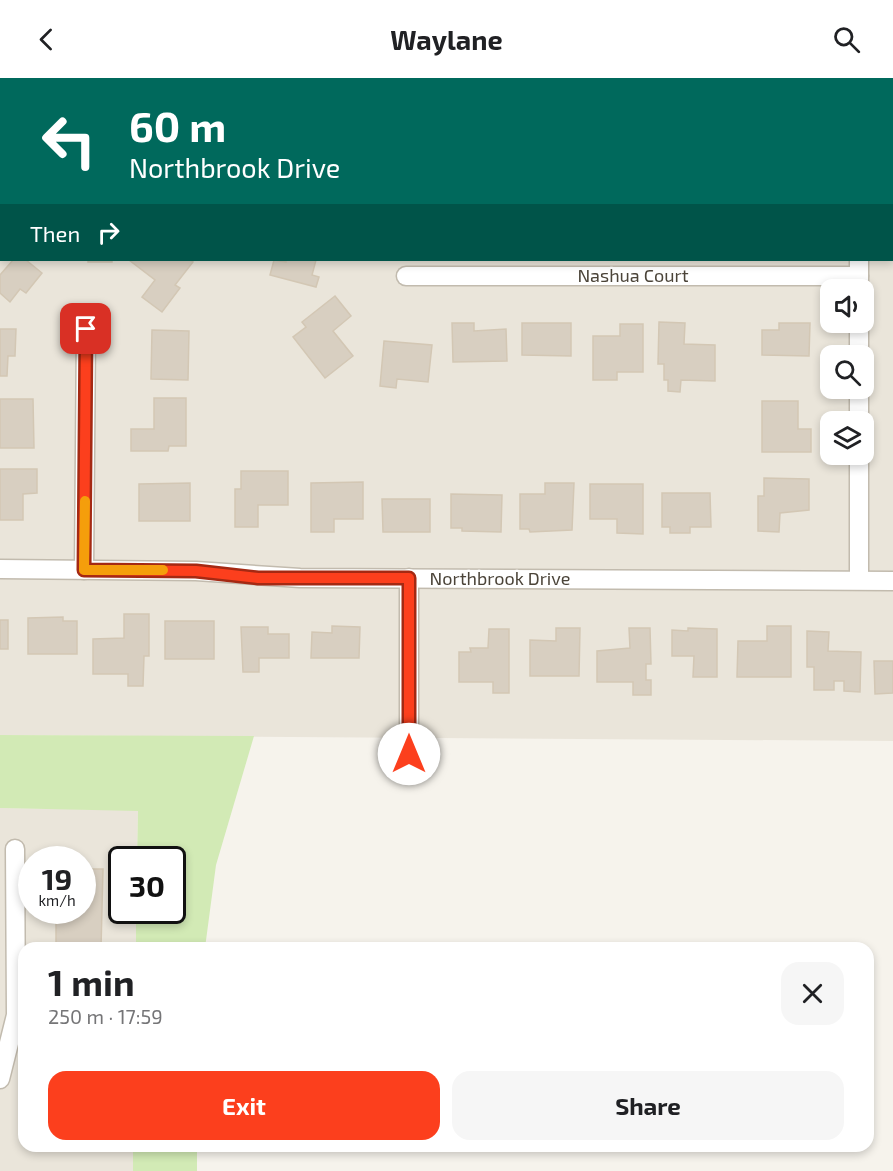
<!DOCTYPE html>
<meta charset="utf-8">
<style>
body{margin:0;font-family:"Exo 2",sans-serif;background:#f6f6f6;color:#202124;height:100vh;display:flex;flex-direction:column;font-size:22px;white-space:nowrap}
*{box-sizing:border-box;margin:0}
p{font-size:20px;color:#757577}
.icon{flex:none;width:33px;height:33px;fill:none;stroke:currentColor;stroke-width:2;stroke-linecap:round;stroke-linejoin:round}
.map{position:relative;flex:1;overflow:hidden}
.panel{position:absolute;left:18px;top:864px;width:856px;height:210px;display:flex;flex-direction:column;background:#fff;border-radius:18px;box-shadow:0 3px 9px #0003}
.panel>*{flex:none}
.banner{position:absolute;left:0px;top:0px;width:894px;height:183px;box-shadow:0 3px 9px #0003;background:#00695c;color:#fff;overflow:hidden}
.tools{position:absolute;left:820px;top:201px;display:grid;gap:12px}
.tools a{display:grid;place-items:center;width:54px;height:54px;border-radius:12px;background:#fff;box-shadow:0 3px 9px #0003;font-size:30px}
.speed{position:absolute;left:18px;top:768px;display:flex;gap:12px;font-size:30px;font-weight:700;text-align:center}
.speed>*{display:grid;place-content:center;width:78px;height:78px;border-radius:50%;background:#fff;box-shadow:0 3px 9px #0003;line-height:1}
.speed small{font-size:15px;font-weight:400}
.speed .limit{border:3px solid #111;border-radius:9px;background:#fff;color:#111}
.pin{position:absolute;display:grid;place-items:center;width:51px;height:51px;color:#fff;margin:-26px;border-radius:12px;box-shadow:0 3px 9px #0006}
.me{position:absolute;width:66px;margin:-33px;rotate:0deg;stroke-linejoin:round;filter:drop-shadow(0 0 4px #0008)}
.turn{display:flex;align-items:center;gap:21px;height:126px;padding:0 30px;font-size:27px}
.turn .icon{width:78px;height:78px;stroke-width:2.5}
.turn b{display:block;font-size:42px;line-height:51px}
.then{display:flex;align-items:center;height:57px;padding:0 30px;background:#0003;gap:12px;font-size:22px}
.round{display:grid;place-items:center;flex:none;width:63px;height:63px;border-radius:18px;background:#f6f6f6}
.headline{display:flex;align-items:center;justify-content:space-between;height:102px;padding:0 30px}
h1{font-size:36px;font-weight:700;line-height:45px}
.button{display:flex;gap:12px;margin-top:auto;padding:12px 30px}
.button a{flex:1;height:69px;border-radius:18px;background:#fc3f1d;color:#fff;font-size:24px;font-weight:700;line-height:69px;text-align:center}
.button a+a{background:#f6f6f6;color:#202124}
header{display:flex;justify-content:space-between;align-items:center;height:78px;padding:0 30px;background:#fff;font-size:27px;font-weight:700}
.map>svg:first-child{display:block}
.residential{fill:#eae5da;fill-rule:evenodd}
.green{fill:#d2eab5}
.building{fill:#d8cfc1;stroke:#d3c7b4;stroke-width:1.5}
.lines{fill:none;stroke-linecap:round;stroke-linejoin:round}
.minor-casing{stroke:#c2bbae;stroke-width:21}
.minor{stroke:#fff;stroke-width:18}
.route-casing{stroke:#a42913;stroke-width:15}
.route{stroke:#fc3f1d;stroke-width:10}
.slow{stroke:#f59e0b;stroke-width:10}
.labels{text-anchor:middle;stroke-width:4.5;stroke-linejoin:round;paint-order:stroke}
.street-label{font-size:18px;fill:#4b4439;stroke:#fff}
</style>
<header><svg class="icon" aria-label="back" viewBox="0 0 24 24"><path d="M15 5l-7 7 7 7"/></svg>Waylane<svg class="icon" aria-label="search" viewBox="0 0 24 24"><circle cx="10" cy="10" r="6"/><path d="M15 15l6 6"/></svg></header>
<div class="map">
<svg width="893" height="1093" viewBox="0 0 893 1093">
<rect width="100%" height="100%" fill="#f6f3ec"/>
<g class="residential">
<path d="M0 0H893V663L0 657ZM2 2H892V182H2ZM831 212H864V244H831ZM831 278H864V310H831ZM831 344H864V376H831Z"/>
<path d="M0 730 138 732 137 781 122 782V832L136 833V870H24V1068H133V1093H0ZM32 782H82V832H32Z"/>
</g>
<g class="green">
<polygon points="0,657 254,658 216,787 205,870 136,870 136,833 172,832 172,782 137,781 138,733 0,730"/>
<rect x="133" y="1068" width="64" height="25"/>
</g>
<g class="building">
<polygon points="0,0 30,1 54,0 54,2 2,2 2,24"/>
<polygon points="13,182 26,182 42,195 26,215 20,211 10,224 0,215 0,197"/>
<rect x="88" y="182" width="24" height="2"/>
<polygon points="129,182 190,182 193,184 175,207 180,210 162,234 142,219 155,202"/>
<polygon points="274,182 286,184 286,182 316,182 312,197 319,199 316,209 270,197"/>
<polygon points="335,218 351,238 333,253 353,278 325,300 293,259 306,249 302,244"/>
<polygon points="659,244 685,245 684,266 715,267 715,303 681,302 680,314 668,313 668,302 664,302 664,286 658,286"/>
<polygon points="452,245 474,245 474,253 506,251 507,283 453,284"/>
<polygon points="522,245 571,245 571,278 522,277"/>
<polygon points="779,245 810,245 809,278 762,277 762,252 779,252"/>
<polygon points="620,246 643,246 643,294 617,294 617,302 593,302 593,258 620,258"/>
<polygon points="0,251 16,251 15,278 8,278 7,298 0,298"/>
<polygon points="152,252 189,253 188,302 151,301"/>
<polygon points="384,263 432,267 428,304 397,301 396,310 380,308"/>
<polygon points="154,320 186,320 186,368 169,368 168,373 131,373 131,351 154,351"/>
<polygon points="0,321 33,321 34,370 0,370"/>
<polygon points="762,323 798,323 798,351 811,351 811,374 762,374"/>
<polygon points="0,391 37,391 37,415 23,416 23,442 0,442"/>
<polygon points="241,393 288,393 288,427 258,427 258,449 235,449 235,411 241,411"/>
<polygon points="764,400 809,401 809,432 780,435 779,454 758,453 758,418 764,418"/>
<polygon points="363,404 363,441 334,441 334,454 311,454 311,405"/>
<polygon points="190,405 190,443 139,443 139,406"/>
<polygon points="545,405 574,405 572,452 530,454 529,451 520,451 520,416 545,416"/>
<polygon points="590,406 643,406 643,456 617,455 617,441 590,441"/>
<polygon points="662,415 710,415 711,449 690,449 690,455 670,455 670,449 662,449"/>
<polygon points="451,416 502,417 501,454 462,453 462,450 451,450"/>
<polygon points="382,421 430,421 430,454 383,454"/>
<polygon points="124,536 149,536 149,578 144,578 143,608 128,608 128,596 93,596 93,561 124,560"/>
<polygon points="63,539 63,543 77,543 77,576 28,576 28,540"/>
<rect x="0" y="542" width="8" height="29"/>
<rect x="165" y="543" width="49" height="38"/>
<polygon points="332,548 360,549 359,580 311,580 312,554 332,555"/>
<polygon points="767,548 791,548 791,599 737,599 738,563 767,563"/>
<polygon points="241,549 268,549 268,556 289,556 289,580 259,580 259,594 243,594"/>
<polygon points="556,550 580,550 579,598 530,598 530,562 556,563"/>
<polygon points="629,550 650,550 651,586 646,586 646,602 651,602 651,617 633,617 633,604 597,604 597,573 630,570"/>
<polygon points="688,550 717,551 717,599 693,599 694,578 672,578 672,552 688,553"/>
<polygon points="489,551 509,551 509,615 493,615 493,604 459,604 459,574 471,574 470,570 488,570"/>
<polygon points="807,553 829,554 828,573 861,574 860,614 844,613 844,603 834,603 834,612 814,612 814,589 807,589"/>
<polygon points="874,583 893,583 893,615 875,616"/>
<polygon points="82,791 103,791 101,870 49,870 49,868 56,868 56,842 48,840 48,832 82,832"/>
</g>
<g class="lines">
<g class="minor-casing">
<g id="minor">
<polyline points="799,0 800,2"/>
<polyline points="406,198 859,198"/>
<polyline points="859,212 859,182"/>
<polyline points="859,278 859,244"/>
<polyline points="859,344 859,310"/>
<polyline points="0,491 196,493 300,500 893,503"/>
<polyline points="84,492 86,251"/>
<polyline points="409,500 409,676"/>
<polyline points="859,502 859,376"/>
<polyline points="0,1001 16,937 15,771"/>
</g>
</g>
<use href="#minor" class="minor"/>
</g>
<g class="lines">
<g class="route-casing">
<polyline id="route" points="86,251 84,492 196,493 258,500 409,500 409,676"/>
</g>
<use href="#route" class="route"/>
<polyline class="slow" points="85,423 84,492 163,492"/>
</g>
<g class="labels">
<g class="street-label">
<text x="633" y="204">Nashua Court</text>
<text x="500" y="507">Northbrook Drive</text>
</g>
</g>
</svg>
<div class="tools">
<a><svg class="icon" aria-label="sound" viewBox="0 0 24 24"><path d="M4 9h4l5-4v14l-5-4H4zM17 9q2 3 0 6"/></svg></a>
<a><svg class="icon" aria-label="search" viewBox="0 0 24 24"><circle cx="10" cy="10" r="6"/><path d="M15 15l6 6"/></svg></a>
<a><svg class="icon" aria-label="layers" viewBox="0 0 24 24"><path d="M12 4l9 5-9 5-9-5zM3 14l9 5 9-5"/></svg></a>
</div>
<div class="speed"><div>19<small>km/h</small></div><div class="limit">30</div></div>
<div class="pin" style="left:86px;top:251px;background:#d93025"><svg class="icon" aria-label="arrive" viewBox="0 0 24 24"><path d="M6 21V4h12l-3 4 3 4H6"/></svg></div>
<svg class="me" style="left:409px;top:676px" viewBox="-20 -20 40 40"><circle r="19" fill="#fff"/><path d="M0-13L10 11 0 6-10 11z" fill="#fc3f1d"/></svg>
<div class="banner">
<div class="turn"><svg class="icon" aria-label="left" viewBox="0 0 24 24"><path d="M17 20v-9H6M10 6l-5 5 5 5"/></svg><div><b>60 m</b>Northbrook Drive</div></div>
<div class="then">Then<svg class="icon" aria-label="right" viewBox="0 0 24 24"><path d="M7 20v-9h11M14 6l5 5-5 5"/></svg></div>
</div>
<section class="panel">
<div class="headline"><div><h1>1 min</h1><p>250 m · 17:59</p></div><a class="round"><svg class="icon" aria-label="close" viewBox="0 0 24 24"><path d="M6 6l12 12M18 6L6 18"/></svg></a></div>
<div class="button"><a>Exit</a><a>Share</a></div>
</section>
</div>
